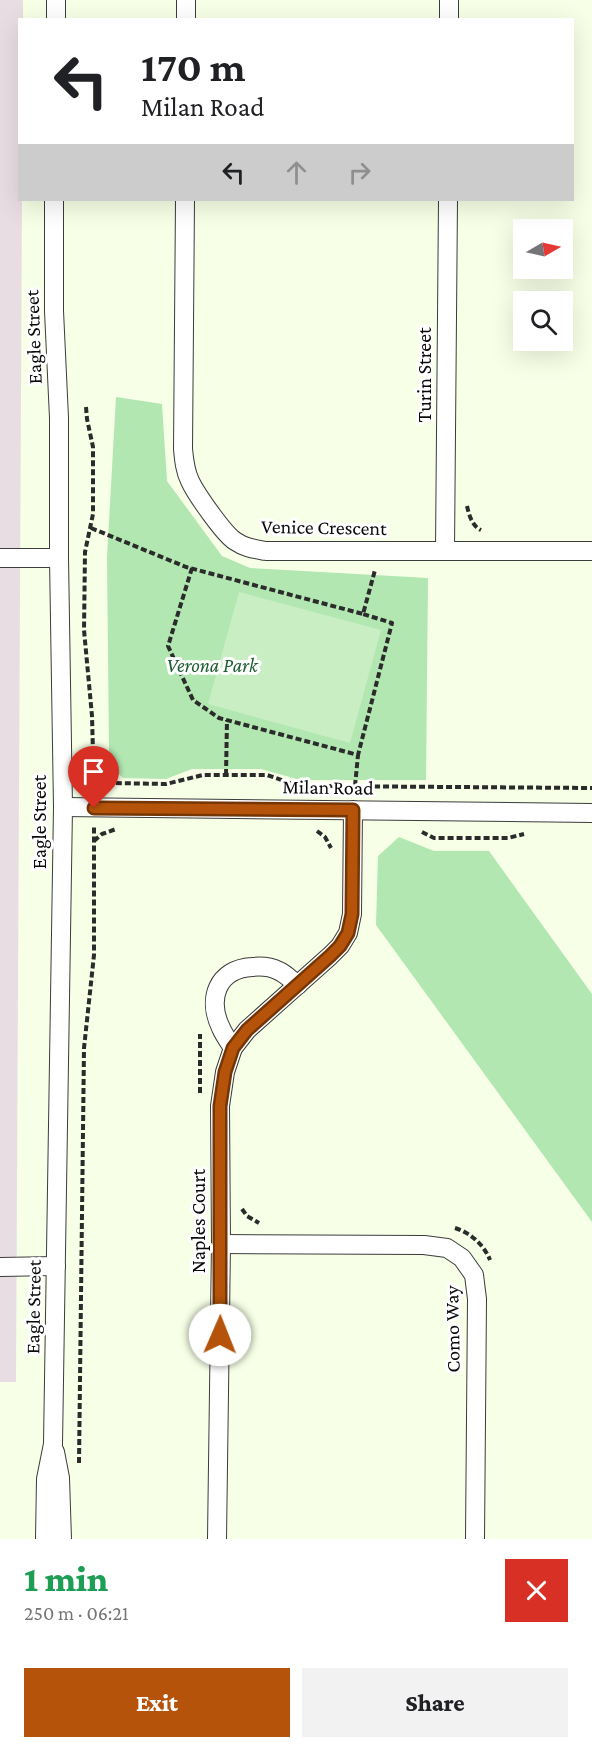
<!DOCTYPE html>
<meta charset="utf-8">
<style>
body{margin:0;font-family:"Crimson Pro",serif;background:#f2f2f2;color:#202124;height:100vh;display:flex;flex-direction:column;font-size:22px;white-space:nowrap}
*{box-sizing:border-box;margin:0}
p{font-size:20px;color:#757577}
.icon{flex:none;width:33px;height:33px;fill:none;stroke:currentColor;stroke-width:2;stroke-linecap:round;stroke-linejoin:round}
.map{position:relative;height:1539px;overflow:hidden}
.side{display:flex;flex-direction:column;background:#fff;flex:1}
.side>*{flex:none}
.banner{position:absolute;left:18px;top:18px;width:556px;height:183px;border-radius:0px;box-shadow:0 6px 24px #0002;background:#fff;color:#202124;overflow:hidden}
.needle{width:39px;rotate:81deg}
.controls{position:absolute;left:513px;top:219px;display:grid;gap:12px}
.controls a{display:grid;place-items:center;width:60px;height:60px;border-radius:0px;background:#fff;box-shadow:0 6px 24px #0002;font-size:30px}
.pin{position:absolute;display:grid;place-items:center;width:51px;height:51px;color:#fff;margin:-62px -26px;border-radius:50% 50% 50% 0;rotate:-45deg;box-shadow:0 0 6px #0007}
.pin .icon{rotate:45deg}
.me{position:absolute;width:66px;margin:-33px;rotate:1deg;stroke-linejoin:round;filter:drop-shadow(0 0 4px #0008)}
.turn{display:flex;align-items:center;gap:21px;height:126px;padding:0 24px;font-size:27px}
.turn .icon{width:78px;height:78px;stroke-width:2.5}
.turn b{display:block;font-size:42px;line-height:51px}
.lanes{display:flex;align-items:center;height:57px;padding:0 24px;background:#0003;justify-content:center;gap:30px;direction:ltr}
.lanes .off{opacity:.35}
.round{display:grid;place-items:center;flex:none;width:63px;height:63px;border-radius:0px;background:#f2f2f2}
.overview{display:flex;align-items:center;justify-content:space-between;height:102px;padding:0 24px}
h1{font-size:36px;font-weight:800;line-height:45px;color:#1e9e55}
.cta{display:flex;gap:12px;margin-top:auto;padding:12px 24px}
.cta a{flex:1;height:69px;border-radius:0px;background:#b45309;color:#fff;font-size:24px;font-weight:800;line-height:69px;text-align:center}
.cta a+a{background:#f2f2f2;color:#202124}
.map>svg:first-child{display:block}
.industrial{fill:#e9dde4}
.green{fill:#b2e7b2}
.pitch{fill:#c9eec4}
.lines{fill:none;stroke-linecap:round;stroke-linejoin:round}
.minor-casing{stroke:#3c3c3c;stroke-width:20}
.path{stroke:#2b2b2b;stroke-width:4;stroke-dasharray:6 3;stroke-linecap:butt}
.minor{stroke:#fff;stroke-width:18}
.route-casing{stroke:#753606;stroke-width:15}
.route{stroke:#b45309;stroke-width:10}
.labels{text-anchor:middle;stroke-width:6;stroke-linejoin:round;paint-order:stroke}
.street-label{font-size:20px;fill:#090909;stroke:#fff}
.park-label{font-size:20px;font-style:italic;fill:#1d5e31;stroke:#fff}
</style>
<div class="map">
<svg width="592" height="1539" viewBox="0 0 592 1539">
<rect width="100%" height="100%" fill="#f7ffe6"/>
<polygon class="industrial" points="0,0 23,0 23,19 20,20 20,200 22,200 16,1382 0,1382"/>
<g class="green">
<polygon points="116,397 162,404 167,481 222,556 250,568 428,578 426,780 300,780 261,769 192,769 166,779 123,778 111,767 109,750 107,557"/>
<polygon points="399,837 434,851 489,851 592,994 592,1222 376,925 378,856"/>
</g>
<polygon class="pitch" points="239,592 381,630 350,743 208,704"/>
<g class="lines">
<g class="minor-casing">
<g id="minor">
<polyline points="56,20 56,0"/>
<polyline points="186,20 186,0"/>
<polyline points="449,20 449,0"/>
<path d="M185 200 183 449C184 460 185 471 190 481 196 494 224 534 235 541 245 548 255 549 266 551H592"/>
<polyline points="445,550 448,200"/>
<polyline points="0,558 59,558"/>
<polyline points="63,807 592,813"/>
<path d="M233 1048C229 1042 224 1035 221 1028 207 999 217 969 252 967 261 966 271 967 279 971 286 974 292 981 298 985"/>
<polyline points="221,1244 424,1245 447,1248 462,1258 474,1275 477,1299 475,1539"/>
<polyline points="0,1267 56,1266"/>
<polyline points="55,1452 60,1478 62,1539"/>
<polyline points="45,1539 46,1479 53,1444 63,807 59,558 59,418 54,311 54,200"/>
<polyline points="217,1539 221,1244 220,1106 225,1072 233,1048 247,1030 330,956 340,946 348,933 352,914 353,810"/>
</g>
</g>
<g class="path">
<polyline points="86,407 87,419 93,447 93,514 85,552 84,630 92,716 94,789"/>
<path d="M467 506C469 515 472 526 481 530"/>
<polyline points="91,528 186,567 363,614 375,570"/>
<polyline points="192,568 168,646 193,700 219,718 358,755 392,623 363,614"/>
<polyline points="94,769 99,776 114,783 166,784 203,775 267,775 296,785 314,786 592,788"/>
<polyline points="226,775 227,720"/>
<polyline points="355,786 358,755"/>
<polyline points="317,831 325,837 331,848"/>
<polyline points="422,832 434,838 508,838 524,834"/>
<polyline points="94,841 102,834 116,829"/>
<polyline points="200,1093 200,1034"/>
<polyline points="242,1209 247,1216 259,1223"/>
<path d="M455 1228C471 1233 484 1245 490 1260"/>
<polyline points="79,1463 84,1048 94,955 94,826"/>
</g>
<use href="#minor" class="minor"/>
</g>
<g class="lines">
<g class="route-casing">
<polyline id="route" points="94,808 353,810 352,914 348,933 340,946 330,956 247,1030 233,1048 225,1072 220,1106 220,1335"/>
</g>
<use href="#route" class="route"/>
</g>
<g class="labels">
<g class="street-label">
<text transform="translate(33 337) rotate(-92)" y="7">Eagle Street</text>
<text transform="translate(424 375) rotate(-90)" y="7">Turin Street</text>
<text transform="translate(324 527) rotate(1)" y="7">Venice Crescent</text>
<text transform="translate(328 787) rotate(1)" y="7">Milan Road</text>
<text transform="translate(39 822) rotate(-90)" y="7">Eagle Street</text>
<text transform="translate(198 1221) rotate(-90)" y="7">Naples Court</text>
<text transform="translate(33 1307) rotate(-89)" y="7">Eagle Street</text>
<text transform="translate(452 1329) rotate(-91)" y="7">Como Way</text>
</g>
<g class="park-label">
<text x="212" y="672">Verona Park</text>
</g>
</g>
</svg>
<div class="controls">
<a><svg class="needle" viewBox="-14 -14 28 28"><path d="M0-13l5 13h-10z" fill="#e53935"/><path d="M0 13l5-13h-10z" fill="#757577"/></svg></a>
<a><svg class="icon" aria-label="search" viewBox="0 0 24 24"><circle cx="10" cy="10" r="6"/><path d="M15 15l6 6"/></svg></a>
</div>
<div class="pin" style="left:94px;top:808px;background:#d93025"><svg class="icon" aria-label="arrive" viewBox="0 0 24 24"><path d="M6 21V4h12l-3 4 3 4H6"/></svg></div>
<svg class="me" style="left:220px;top:1335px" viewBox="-20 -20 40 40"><circle r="19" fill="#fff"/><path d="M0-13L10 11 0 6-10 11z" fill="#b45309"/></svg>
<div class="banner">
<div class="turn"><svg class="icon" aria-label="left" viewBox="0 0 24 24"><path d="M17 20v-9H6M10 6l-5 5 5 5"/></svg><div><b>170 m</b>Milan Road</div></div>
<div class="lanes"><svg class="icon" aria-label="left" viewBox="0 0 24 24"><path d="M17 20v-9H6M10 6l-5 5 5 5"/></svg><svg class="icon off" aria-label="ahead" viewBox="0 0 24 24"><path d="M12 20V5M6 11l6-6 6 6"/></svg><svg class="icon off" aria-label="right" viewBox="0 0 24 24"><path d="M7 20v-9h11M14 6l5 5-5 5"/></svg></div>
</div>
</div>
<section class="side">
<div class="overview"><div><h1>1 min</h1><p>250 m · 06:21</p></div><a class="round" style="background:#d93025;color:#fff"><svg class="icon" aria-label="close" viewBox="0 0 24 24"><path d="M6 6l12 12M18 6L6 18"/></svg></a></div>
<div class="cta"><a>Exit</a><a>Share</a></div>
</section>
